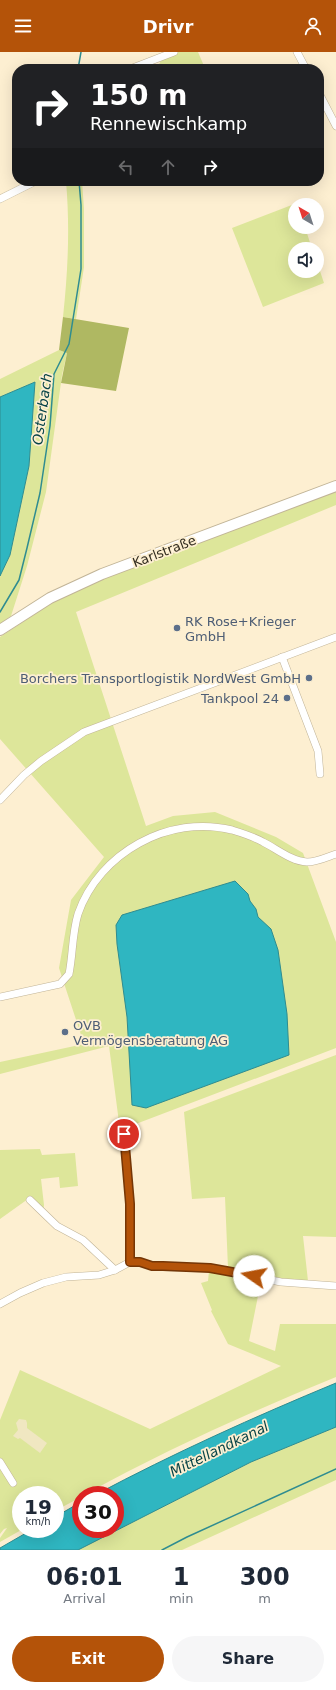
<!DOCTYPE html>
<meta charset="utf-8">
<style>
body{margin:0;font-family:"DejaVu Sans",sans-serif;background:#f6f6f7;color:#1f2937;height:100vh;display:flex;flex-direction:column;font-size:15px;white-space:nowrap}
*{box-sizing:border-box;margin:0}
p{font-size:13px;color:#747a83}
.icon{flex:none;width:22px;height:22px;fill:none;stroke:currentColor;stroke-width:2;stroke-linecap:round;stroke-linejoin:round}
.map{position:relative;height:1498px;overflow:hidden}
.panel{display:flex;flex-direction:column;background:#fff;flex:1}
.panel>*{flex:none}
.guide{position:absolute;left:12px;top:12px;width:312px;height:122px;border-radius:16px;box-shadow:0 4px 16px #0002;background:#202124;color:#fff;overflow:hidden}
.needle{width:26px;rotate:321deg}
.tools{position:absolute;left:288px;top:146px;display:grid;gap:8px}
.tools a{display:grid;place-items:center;width:36px;height:36px;border-radius:50%;background:#fff;box-shadow:0 4px 16px #0002;font-size:20px}
.speed{position:absolute;left:12px;top:1434px;display:flex;gap:8px;font-size:20px;font-weight:700;text-align:center}
.speed>*{display:grid;place-content:center;width:52px;height:52px;border-radius:50%;background:#fff;box-shadow:0 4px 16px #0002;line-height:1}
.speed small{font-size:10px;font-weight:400}
.speed .limit{border:6px solid #d22;background:#fff;color:#111}
.pin{position:absolute;display:grid;place-items:center;width:34px;height:34px;color:#fff;margin:-17px;border:2px solid #fff;border-radius:50%;box-shadow:0 1px 4px #0007}
.me{position:absolute;width:44px;margin:-22px;rotate:282deg;stroke-linejoin:round;filter:drop-shadow(0 0 3px #0008)}
.turn{display:flex;align-items:center;gap:14px;height:84px;padding:0 12px;font-size:18px}
.turn .icon{width:52px;height:52px;stroke-width:2.5}
.turn b{display:block;font-size:28px;line-height:34px}
.lanes{display:flex;align-items:center;height:38px;padding:0 12px;background:#0003;justify-content:center;gap:20px;direction:ltr}
.lanes .off{opacity:.35}
.eta{display:flex;justify-content:space-evenly;align-items:center;height:68px;text-align:center}
.eta b{font-size:24px;font-weight:700;line-height:28px}
.cta{display:flex;gap:8px;margin-top:auto;padding:8px 12px}
.cta a{flex:1;height:46px;border-radius:24px;background:#b45309;color:#fff;font-size:16px;font-weight:700;line-height:46px;text-align:center}
.cta a+a{background:#f6f6f7;color:#1f2937}
header{display:flex;justify-content:space-between;align-items:center;height:52px;padding:0 12px;background:#b45309;color:#fff;font-size:18px;font-weight:700}
.map>svg:first-child{display:block}
.green{fill:#dde69a}
.forest{fill:#afb862}
.sand{fill:#f0e7c1}
.water{fill:#2fb6c1;stroke:#2f8c90}
.lines{fill:none;stroke-linecap:round;stroke-linejoin:round}
.stream{stroke:#2f8c90;stroke-width:1.5}
.street-casing{stroke:#c1b497;stroke-width:8}
.secondary-casing{stroke:#c1b497;stroke-width:12}
.street{stroke:#fff;stroke-width:7}
.secondary{stroke:#fff;stroke-width:10}
.route-casing{stroke:#753606;stroke-width:10}
.route{stroke:#b45309;stroke-width:7}
.service-dot{fill:#5c6f8a;stroke:#fdefd1;stroke-width:1.5}
.labels{text-anchor:middle;stroke-width:3.5;stroke-linejoin:round;paint-order:stroke}
.street-label{font-size:13px;fill:#2f2a1e;stroke:#fdefd1}
.service-label{font-size:13px;fill:#4e5e75;stroke:#fdefd1;text-anchor:start}
.water-label{font-size:14px;font-style:italic;fill:#074347;stroke:#fdefd1}
</style>
<header><svg class="icon" aria-label="menu" viewBox="0 0 24 24"><path d="M4 6h16M4 12h16M4 18h16"/></svg>Drivr<svg class="icon" aria-label="person" viewBox="0 0 24 24"><circle cx="12" cy="8" r="4"/><path d="M4 21q1-7 8-7t8 7"/></svg></header>
<div class="map">
<svg width="336" height="1498" viewBox="0 0 336 1498">
<rect width="100%" height="100%" fill="#fdefd1"/>
<g class="green">
<polygon points="178,0 198,0 204,14 196,17 157,17 162,6"/>
<path d="M66 129H82L84 157V215L76 267 63 265C68 219 70 175 66 129Z"/>
<polygon points="297,151 297,153 295,153 295,175 305,175 312,197 295,197 295,219 317,219 317,210 324,231 263,255 232,176"/>
<polygon points="59,298 67,301 62,323 46,440 27,514 11,564 0,572 0,524 10,503 29,414 35,330 0,345 0,327"/>
<polygon points="336,439 336,453 76,560 146,774 173,764 215,760 276,785 303,801 336,890 336,996 120,1078 109,994 0,1022 0,1010 84,992 59,916 71,848 104,805 0,687 0,585 58,547 106,525"/>
<polygon points="336,1003 336,1185 303,1184 308,1229 293,1229 228,1216 225,1145 192,1147 184,1060"/>
<polygon points="40,1097 42,1103 75,1101 78,1134 60,1136 59,1125 41,1127 44,1153 43,1161 28,1147 0,1167 0,1098"/>
<path d="M209 1219 261 1229 249 1289 275 1299 280 1272H336V1325C250 1360 166 1398 84 1443H81V1445L55 1459V1443H21V1477H23L0 1490V1486L7 1476 4 1477 0 1482V1368L20 1318 150 1377 281 1314 228 1292 211 1259 212 1258 201 1231 208 1229Z"/>
<polygon points="336,1375 336,1428 182,1498 78,1498 251,1410"/>
</g>
<polygon class="forest" points="63,265 129,276 116,339 61,331 67,301 59,298"/>
<polygon class="sand" points="19,1367 26,1368 27,1371 27,1376 47,1391 40,1401 20,1386 18,1387 13,1384 18,1378 16,1371"/>
<g class="water">
<polygon points="35,330 29,414 10,503 0,524 0,345"/>
<polygon points="235,829 248,842 250,849 256,857 258,865 271,877 278,898 287,962 289,1003 146,1056 132,1053 127,965 117,892 116,873 122,863"/>
<path d="M336 1331V1375L251 1410 78 1498H0V1496L33 1477H55V1465L81 1450V1477H115V1443H95C174 1401 254 1365 336 1331Z"/>
</g>
<g class="lines">
<g class="stream">
<polyline points="78,17 81,0"/>
<polyline points="0,560 19,528 27,496 40,441 50,374 54,322 69,292 81,217 81,153 79,129"/>
<polyline points="162,1498 187,1485 336,1417"/>
</g>
<g class="street-casing">
<g id="street">
<polyline points="297,0 306,17"/>
<polyline points="130,17 174,0"/>
<polyline points="319,41 336,74"/>
<polyline points="0,147 36,129"/>
<polyline points="282,605 318,699 320,722"/>
<polyline points="0,748 24,723 41,709 84,680 336,585"/>
<path d="M0 945 60 932 69 922C73 902 72 882 78 862 99 801 169 762 232 778 242 781 254 785 263 790 277 797 291 809 307 810 317 810 327 805 336 802"/>
<polyline points="124,1082 130,1152 130,1210"/>
<polyline points="30,1148 57,1174 83,1188 115,1218"/>
<polyline points="0,1252 20,1241 43,1231 66,1225 99,1223 115,1218 130,1210 140,1210 152,1214 163,1215 211,1216 281,1230 336,1234"/>
<polyline points="0,1410 13,1431"/>
</g>
</g>
<g class="secondary-casing">
<polyline id="secondary" points="0,578 50,546 102,522 336,434"/>
</g>
<use href="#street" class="street"/>
<use href="#secondary" class="secondary"/>
</g>
<g class="lines">
<g class="route-casing">
<polyline id="route" points="124,1082 130,1152 130,1210 140,1210 152,1214 163,1214 210,1216 254,1224"/>
</g>
<use href="#route" class="route"/>
</g>
<g class="service-dot">
<circle cx="177" cy="576" r="4"/>
<circle cx="309" cy="626" r="4"/>
<circle cx="287" cy="646" r="4"/>
<circle cx="65" cy="980" r="4"/>
</g>
<g class="labels">
<g class="street-label">
<text transform="translate(164 499) rotate(-21)" y="5">Karlstraße</text>
</g>
<g class="service-label">
<text x="185" y="574">RK Rose+Krieger<tspan x="185" dy="15">GmbH</tspan></text>
<text x="301" y="631" text-anchor="end">Borchers Transportlogistik NordWest GmbH</text>
<text x="279" y="651" text-anchor="end">Tankpool 24</text>
<text x="73" y="978">OVB<tspan x="73" dy="15">Vermögensberatung AG</tspan></text>
</g>
<g class="water-label">
<text transform="translate(42 357) rotate(-82)" y="5">Osterbach</text>
<text transform="translate(219 1397) rotate(-26)" y="5">Mittellandkanal</text>
</g>
</g>
</svg>
<div class="tools">
<a><svg class="needle" viewBox="-14 -14 28 28"><path d="M0-13l5 13h-10z" fill="#e53935"/><path d="M0 13l5-13h-10z" fill="#747a83"/></svg></a>
<a><svg class="icon" aria-label="sound" viewBox="0 0 24 24"><path d="M4 9h4l5-4v14l-5-4H4zM17 9q2 3 0 6"/></svg></a>
</div>
<div class="speed"><div>19<small>km/h</small></div><div class="limit">30</div></div>
<div class="pin" style="left:124px;top:1082px;background:#d93025"><svg class="icon" aria-label="arrive" viewBox="0 0 24 24"><path d="M6 21V4h12l-3 4 3 4H6"/></svg></div>
<svg class="me" style="left:254px;top:1224px" viewBox="-20 -20 40 40"><circle r="19" fill="#fff"/><path d="M0-13L10 11 0 6-10 11z" fill="#b45309"/></svg>
<div class="guide">
<div class="turn"><svg class="icon" aria-label="right" viewBox="0 0 24 24"><path d="M7 20v-9h11M14 6l5 5-5 5"/></svg><div><b>150 m</b>Rennewischkamp</div></div>
<div class="lanes"><svg class="icon off" aria-label="left" viewBox="0 0 24 24"><path d="M17 20v-9H6M10 6l-5 5 5 5"/></svg><svg class="icon off" aria-label="ahead" viewBox="0 0 24 24"><path d="M12 20V5M6 11l6-6 6 6"/></svg><svg class="icon" aria-label="right" viewBox="0 0 24 24"><path d="M7 20v-9h11M14 6l5 5-5 5"/></svg></div>
</div>
</div>
<section class="panel">
<div class="eta">
<div><b>06:01</b><p>Arrival</p></div>
<div><b>1</b><p>min</p></div>
<div><b>300</b><p>m</p></div>
</div>
<div class="cta"><a>Exit</a><a>Share</a></div>
</section>
